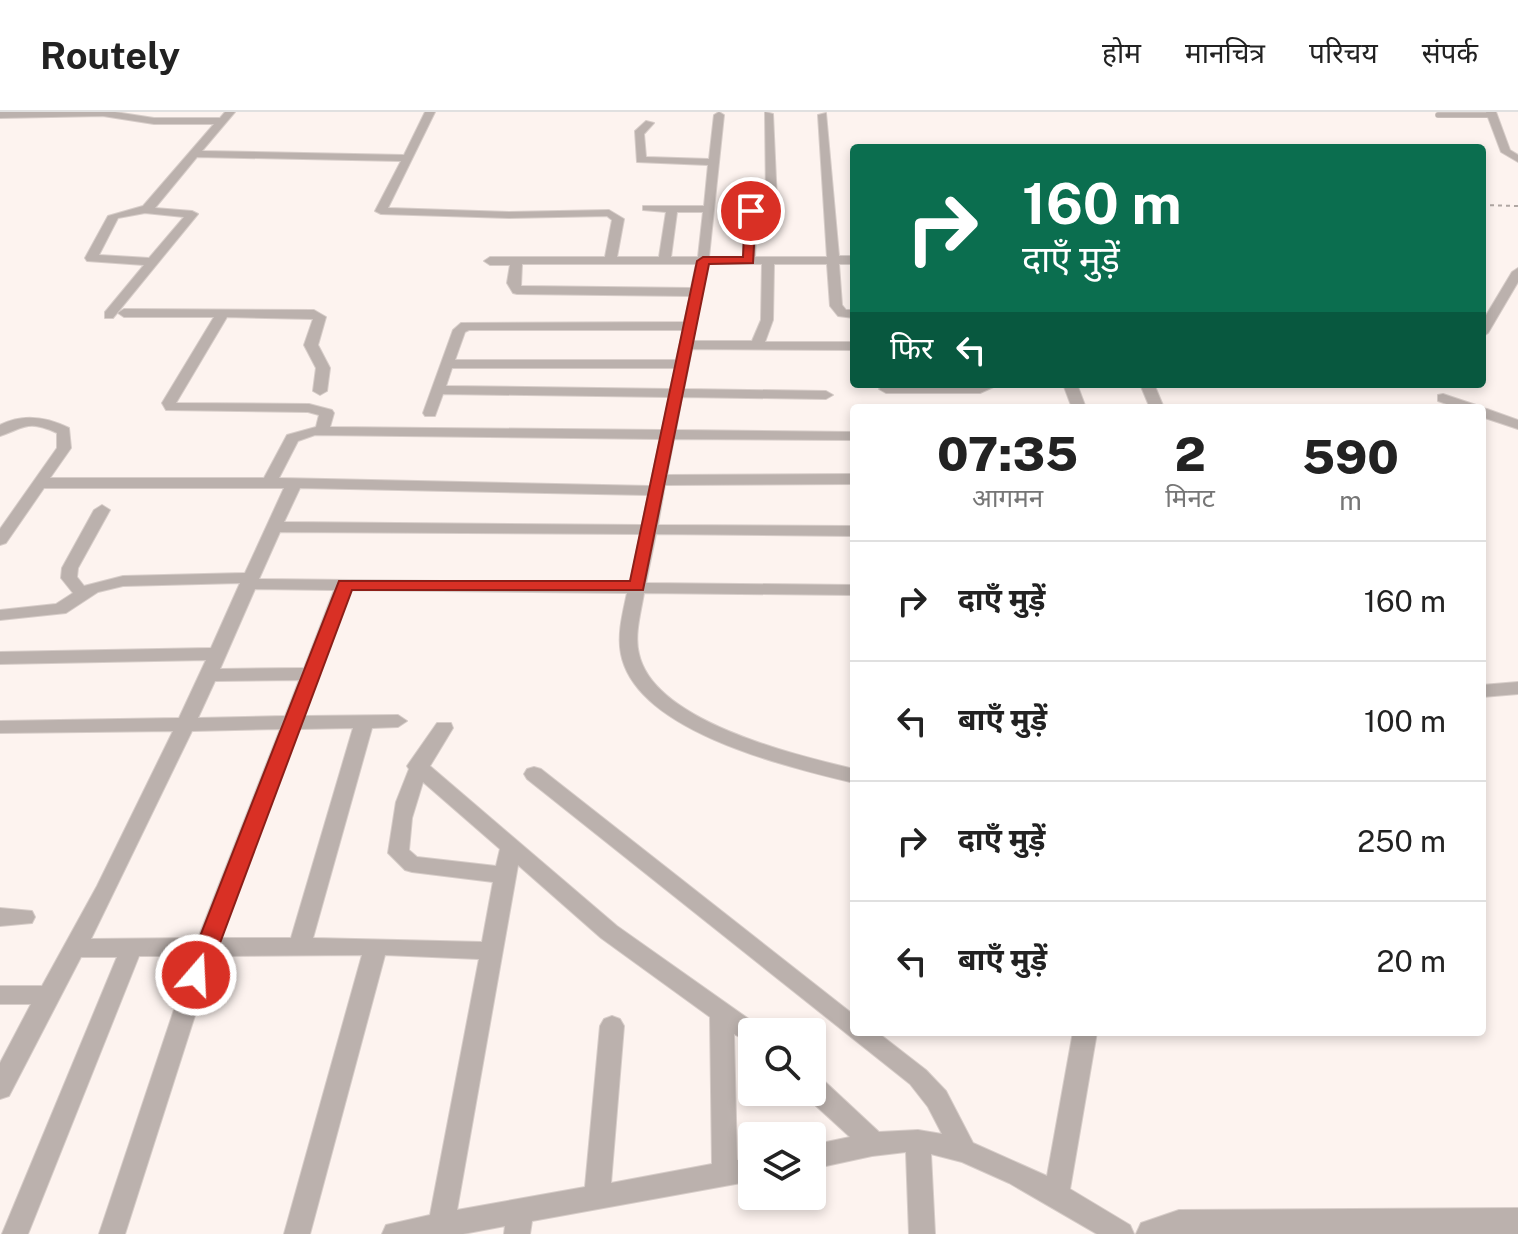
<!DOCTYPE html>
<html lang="hi">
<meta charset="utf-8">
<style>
body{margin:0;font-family:"Public Sans","Noto Sans Devanagari",sans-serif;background:#f6f6f6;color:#222;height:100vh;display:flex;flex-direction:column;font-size:30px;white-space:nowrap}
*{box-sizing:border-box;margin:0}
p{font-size:26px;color:#767676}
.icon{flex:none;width:44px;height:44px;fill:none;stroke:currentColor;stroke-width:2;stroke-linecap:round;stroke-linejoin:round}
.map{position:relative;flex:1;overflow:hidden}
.panel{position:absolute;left:850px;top:292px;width:636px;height:632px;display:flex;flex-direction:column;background:#fff;border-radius:8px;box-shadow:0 4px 12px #0003}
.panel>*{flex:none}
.hud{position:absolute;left:850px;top:32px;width:636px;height:244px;border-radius:8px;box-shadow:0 4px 12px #0003;background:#0b6e4f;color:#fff;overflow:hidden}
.buttons{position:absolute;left:738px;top:906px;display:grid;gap:16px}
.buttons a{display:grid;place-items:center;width:88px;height:88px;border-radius:8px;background:#fff;box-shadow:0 4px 12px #0003;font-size:40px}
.pin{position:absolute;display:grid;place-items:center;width:68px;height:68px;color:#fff;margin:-34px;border:4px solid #fff;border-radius:50%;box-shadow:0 2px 8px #0007}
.me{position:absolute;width:88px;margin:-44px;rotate:19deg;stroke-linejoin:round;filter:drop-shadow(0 0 6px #0008)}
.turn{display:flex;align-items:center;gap:28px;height:168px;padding:0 40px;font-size:36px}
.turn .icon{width:104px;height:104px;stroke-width:2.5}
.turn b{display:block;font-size:56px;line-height:68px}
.then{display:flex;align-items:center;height:76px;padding:0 40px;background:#0003;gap:16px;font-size:30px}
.eta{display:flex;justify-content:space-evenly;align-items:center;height:136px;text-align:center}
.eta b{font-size:48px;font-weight:800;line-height:56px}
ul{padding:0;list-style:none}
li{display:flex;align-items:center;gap:24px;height:120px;padding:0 40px;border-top:2px solid #e0e0e0}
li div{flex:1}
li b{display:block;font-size:30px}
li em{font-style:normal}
header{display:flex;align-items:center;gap:48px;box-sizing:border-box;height:112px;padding:0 40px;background:#fff;border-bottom:2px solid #e0e0e0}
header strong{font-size:38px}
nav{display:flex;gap:44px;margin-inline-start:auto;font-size:28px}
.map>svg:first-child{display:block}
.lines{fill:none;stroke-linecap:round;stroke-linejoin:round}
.service-casing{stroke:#d7cdc9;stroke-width:6}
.minor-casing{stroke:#d7cdc9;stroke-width:2}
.tertiary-casing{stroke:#d7cdc9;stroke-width:2}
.path{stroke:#b0a7a3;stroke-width:2;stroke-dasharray:4 4;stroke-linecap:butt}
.service{stroke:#bbb1ad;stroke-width:5}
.minor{fill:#bbb1ad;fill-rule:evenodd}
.tertiary{fill:#bbb1ad;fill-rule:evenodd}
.route{fill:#d93025;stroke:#8d1f18;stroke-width:2}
</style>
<header>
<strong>Routely</strong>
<nav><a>होम</a><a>मानचित्र</a><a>परिचय</a><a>संपर्क</a></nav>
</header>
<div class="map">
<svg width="1518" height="1122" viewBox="0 0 1518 1122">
<rect width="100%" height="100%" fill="#fdf3ef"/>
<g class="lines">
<g class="service-casing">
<polyline id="service" points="1438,3 1492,3"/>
</g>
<g class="minor-casing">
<g id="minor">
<path d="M0 0H115L154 6H220L225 0H235L202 39 404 43 425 0H435L388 96 509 100 609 98 624 107 617 145H659L666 100 643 98V94H704L708 53 637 50 635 19 646 9 654 11 644 22 646 45 709 47 714 3 719 0 724 3 709 145H743L745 99 766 88 765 0 773 2 777 90 757 101 755 145H827L818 3 826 1 839 144H854V152H839L842 193 846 198H854V206L838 204 830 194 827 152H774L773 208 765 230H854V238L692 237 684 277 826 279 833 283 826 287 682 285 676 318 854 320V328L674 327 667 363 854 362V372L665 373 658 413 854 414V424L656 422 646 471 854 473V483L644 481C641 500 634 523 639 542 654 610 796 643 854 657V671C789 655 636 620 621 542 617 522 623 500 627 481L351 478 304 604 398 603 407 609 398 615 372 616 313 826 482 830 493 770 412 760 405 758 388 741 396 690 409 657 407 654 437 611H451L453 616 430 654 617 814 760 915 763 920H752V932L734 922 737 1048 752 1045V1069L532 1109 530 1122H504L505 1114 463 1122H382L386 1113 430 1103 479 847 385 843 310 1122H284L362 843 214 844 125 1122H99L192 844H139L28 1122H2L117 845H81L9 984 0 987V951L31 892H0V874H42L97 774 173 619 0 621V609L179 606 206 548 0 552V540L211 536 240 471 123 474 98 480 66 501 0 508V498L56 492 73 481 61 466 62 456 94 398 102 393 110 398 78 456 77 465 84 474 123 464 245 461 284 376H44L6 431 0 433V417L57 336V321C28 308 26 315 0 324V313C23 301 47 305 69 316L71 336 50 366H264L287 323 316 315 319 303 308 300 166 298 162 291 214 205H124L118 201 124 197 314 198 326 205 318 233 330 256 327 279 320 283 313 279 316 256 304 233 313 207 227 205 176 291 309 292 332 298 334 301 330 315 662 318 669 285 443 282 435 304H425L423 301 453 218 461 211 684 210 690 184 517 182 513 181 507 171 510 153H490L484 149 490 145H605L612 108 607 104 509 106 381 102 375 99 401 49 197 45 155 96 192 99 198 102 113 206H105V200L144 153 87 149 85 146 108 104 143 94 214 12H154L103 4 0 6ZM677 100H703L698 145H671ZM145 101 184 105 149 146 99 143 118 106ZM522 152H696L691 176 521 174ZM708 152H762L761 208 752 229H693ZM469 218H683L676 248H455L465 220ZM452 256H675L670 277 446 274ZM315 323 660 327 650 374 279 366 298 329ZM300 376 648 383 642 413 284 410ZM280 420 640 422 630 471 259 467ZM255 477 334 478 304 556 220 557ZM299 568 285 604 198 606 215 569ZM353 616 291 826H220L299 617ZM280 617 198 826 91 827 192 619ZM423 670 500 737 496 754 417 745 409 738 412 706ZM518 753 601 826 710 905 712 1052 611 1071 624 914 620 907 612 904 604 907 600 914 585 1075 457 1098Z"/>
<polygon points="1486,0 1496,0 1510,38 1518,43 1518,50 1501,40"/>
<polygon points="1518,156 1518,170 1488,221 1482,225 1482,210 1512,160"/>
<polygon points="1000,272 980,281 886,281 879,277 886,273"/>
<polygon points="1063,272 1077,272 1086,296 1072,296"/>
<polygon points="1140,272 1154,272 1164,296 1150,296"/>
<polygon points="1443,282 1476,293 1478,296 1458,296 1438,289 1438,283"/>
<polygon points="1481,296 1487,297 1518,308 1518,317 1482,305"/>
<polygon points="1518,570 1518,582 1482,585 1482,573"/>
<polygon points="534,655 541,657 854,903 854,920 877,920 926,958 946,979 973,1031 1047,1064 1073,920 1097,920 1070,1077 1130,1113 1134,1122 1097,1122 1009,1071 962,1050 931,1042 935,1122 909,1122 906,1040 872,1044 812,1057 812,1033 850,1025 803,982 812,980 812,963 821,966 879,1020 918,1018 942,1022 928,995 910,972 527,667 524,662 527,657"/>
<polygon points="0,796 32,799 35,805 32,811 0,814"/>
</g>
</g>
<g class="tertiary-casing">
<polygon id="tertiary" points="1518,1096 1518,1122 1136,1122 1141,1111 1179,1098"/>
</g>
<polyline class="path" points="1482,93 1518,94"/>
<use href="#service" class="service"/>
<use href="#minor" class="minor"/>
<use href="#tertiary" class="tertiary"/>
</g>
<polygon class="route" points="751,96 756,99 753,151 709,152 643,478 352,478 208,863 204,870 188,870 185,863 339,469 630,469 697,149 703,145 743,145 745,99"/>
</svg>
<div class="buttons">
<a><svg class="icon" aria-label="search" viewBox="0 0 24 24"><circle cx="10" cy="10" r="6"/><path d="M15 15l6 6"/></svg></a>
<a><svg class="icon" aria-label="layers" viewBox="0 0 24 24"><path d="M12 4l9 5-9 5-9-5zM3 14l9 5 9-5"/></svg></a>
</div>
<div class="pin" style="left:751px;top:99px;background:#d93025"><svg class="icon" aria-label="arrive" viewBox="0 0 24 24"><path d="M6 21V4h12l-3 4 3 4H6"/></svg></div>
<svg class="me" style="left:196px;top:863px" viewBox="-20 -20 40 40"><circle r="17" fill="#d93025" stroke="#fff" stroke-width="3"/><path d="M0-11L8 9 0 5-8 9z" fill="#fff"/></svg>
<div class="hud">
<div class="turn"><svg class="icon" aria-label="right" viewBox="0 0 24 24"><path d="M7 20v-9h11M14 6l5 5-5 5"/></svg><div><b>160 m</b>दाएँ मुड़ें</div></div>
<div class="then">फिर<svg class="icon" aria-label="left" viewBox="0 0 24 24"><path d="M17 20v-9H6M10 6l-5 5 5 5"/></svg></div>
</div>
<section class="panel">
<div class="eta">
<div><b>07:35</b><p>आगमन</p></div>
<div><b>2</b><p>मिनट</p></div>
<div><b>590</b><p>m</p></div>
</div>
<ul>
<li><svg class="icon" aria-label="right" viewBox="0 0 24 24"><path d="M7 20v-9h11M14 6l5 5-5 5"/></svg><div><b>दाएँ मुड़ें</b></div><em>160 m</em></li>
<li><svg class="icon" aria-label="left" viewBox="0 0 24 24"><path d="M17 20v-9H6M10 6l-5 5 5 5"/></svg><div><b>बाएँ मुड़ें</b></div><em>100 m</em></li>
<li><svg class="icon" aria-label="right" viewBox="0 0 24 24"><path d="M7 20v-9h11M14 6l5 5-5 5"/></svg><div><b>दाएँ मुड़ें</b></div><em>250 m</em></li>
<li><svg class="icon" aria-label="left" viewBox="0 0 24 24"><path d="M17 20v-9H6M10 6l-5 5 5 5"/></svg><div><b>बाएँ मुड़ें</b></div><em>20 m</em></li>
</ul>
</section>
</div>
